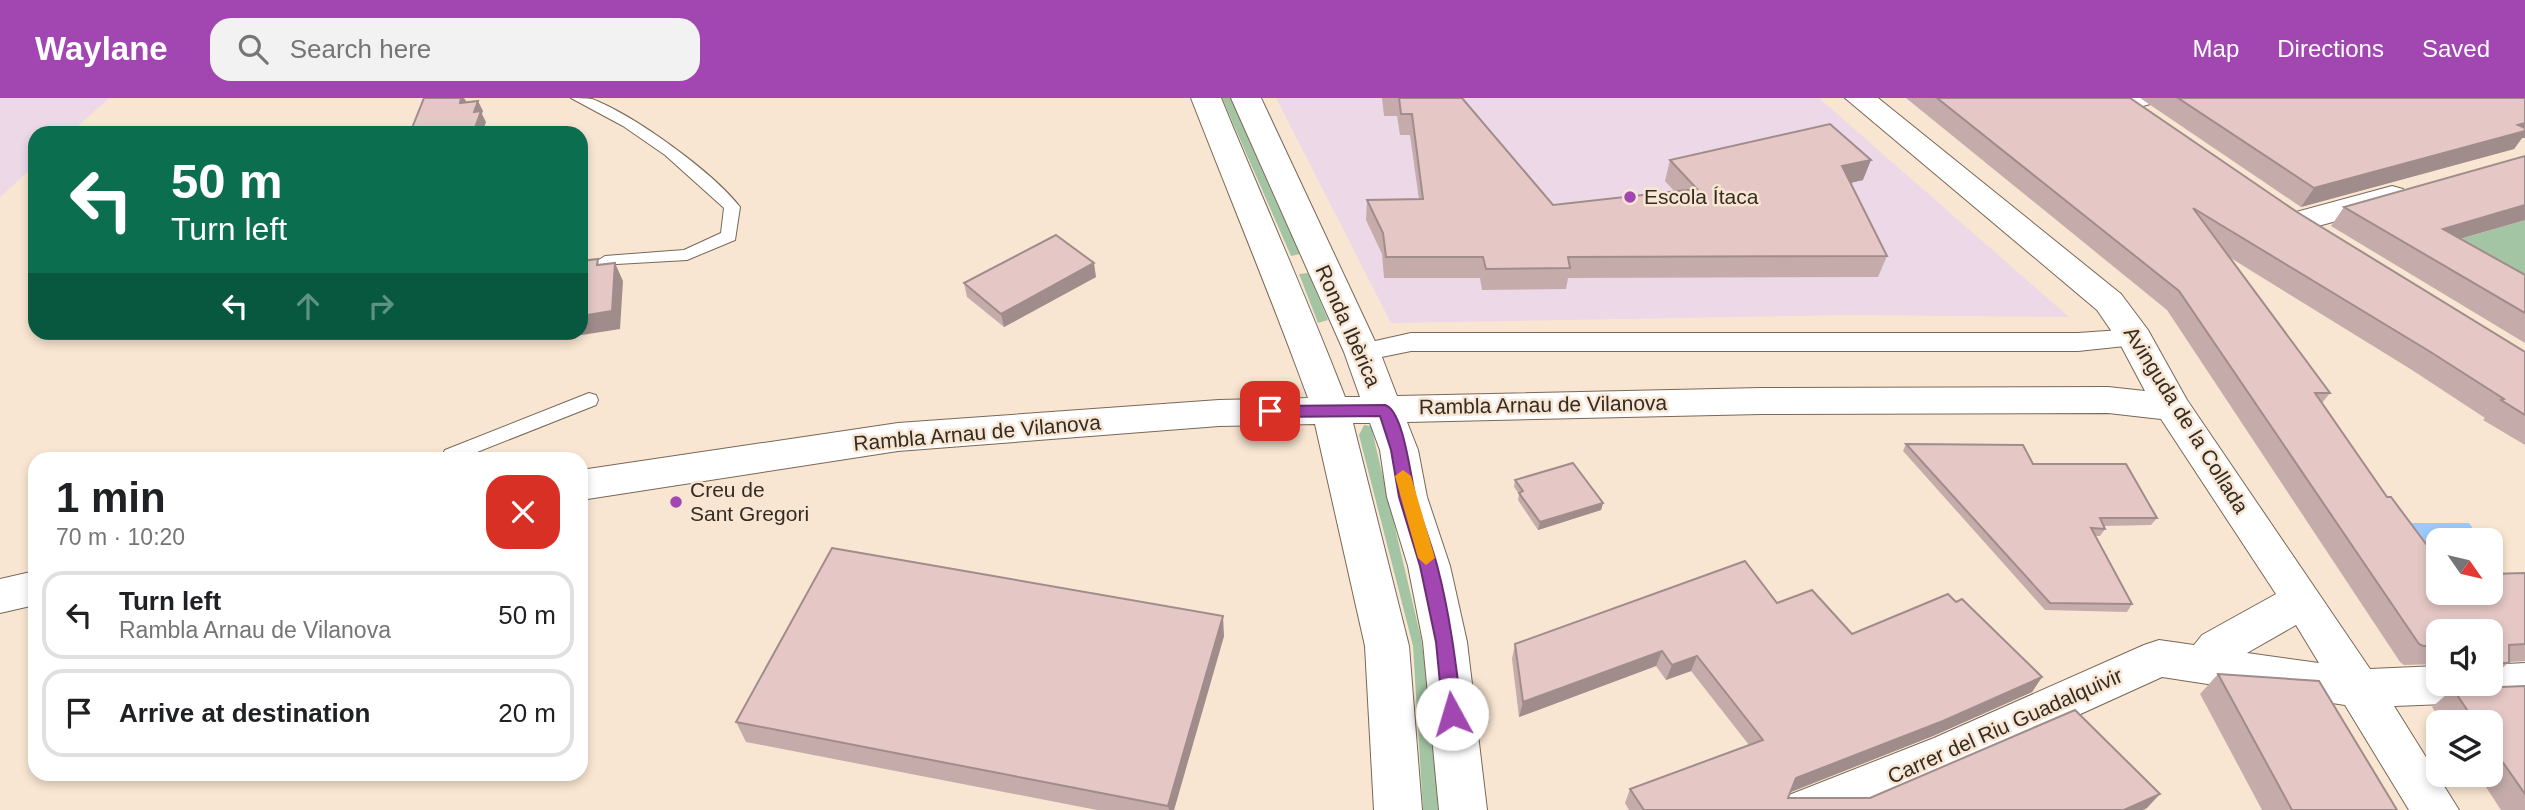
<!DOCTYPE html>
<meta charset="utf-8">
<style>
body{margin:0;font-family:Helvetica,sans-serif;background:#f2f2f2;color:#202124;height:100vh;display:flex;flex-direction:column;font-size:26px;white-space:nowrap}
*{box-sizing:border-box;margin:0}
p{font-size:23px;color:#757577}
.icon{flex:none;width:38px;height:38px;fill:none;stroke:currentColor;stroke-width:2;stroke-linecap:round;stroke-linejoin:round}
.map{position:relative;flex:1;overflow:hidden}
.drawer{position:absolute;left:28px;top:354px;width:560px;height:329px;display:flex;flex-direction:column;background:#fff;border-radius:21px;box-shadow:0 4px 10px #0003}
.drawer>*{flex:none}
.banner{position:absolute;left:28px;top:28px;width:560px;height:214px;border-radius:21px;box-shadow:0 4px 10px #0003;background:#0b6e4f;color:#fff;overflow:hidden}
.needle{width:46px;rotate:124deg}
.buttons{position:absolute;left:2426px;top:430px;display:grid;gap:14px}
.buttons a{display:grid;place-items:center;width:77px;height:77px;border-radius:14px;background:#fff;box-shadow:0 4px 10px #0003;font-size:35px}
.pin{position:absolute;display:grid;place-items:center;width:60px;height:60px;color:#fff;margin:-30px;border-radius:14px;box-shadow:0 4px 10px #0006}
.me{position:absolute;width:77px;margin:-38px;rotate:354deg;stroke-linejoin:round;filter:drop-shadow(0 0 5px #0008)}
.turn{display:flex;align-items:center;gap:24px;height:147px;padding:0 28px;font-size:32px}
.turn .icon{width:91px;height:91px;stroke-width:2.5}
.turn b{display:block;font-size:49px;line-height:60px}
.lanes{display:flex;align-items:center;height:66px;padding:0 28px;background:#0003;justify-content:center;gap:35px;direction:ltr}
.lanes .off{opacity:.35}
.round{display:grid;place-items:center;flex:none;width:74px;height:74px;border-radius:21px;background:#f2f2f2}
.head{display:flex;align-items:center;justify-content:space-between;height:119px;padding:0 28px}
h1{font-size:42px;font-weight:700;line-height:52px}
ul{padding:0;list-style:none}
li{display:flex;align-items:center;gap:21px;height:88px;margin:0 14px 10px;padding:0 14px;border:4px solid #e0e0e0;border-radius:21px}
li div{flex:1}
li b{display:block;font-size:26px}
li em{font-style:normal}
header{display:flex;align-items:center;gap:42px;box-sizing:border-box;height:98px;padding:0 35px;background:#a247b2;color:#fff}
header strong{font-size:33px}
nav{display:flex;gap:38px;margin-inline-start:auto;font-size:24px}
.search{width:490px;height:63px;background:#f2f2f2;display:flex;align-items:center;gap:18px;box-sizing:border-box;padding:0 24px;border-radius:21px;color:#757577;font-size:26px}
.map>svg:first-child{display:block}
.education{fill:#edd8e7}
.green{fill:#a4c5a3}
.water{fill:#9bcbfa}
.lines{fill:none;stroke-linecap:round;stroke-linejoin:round}
.service-casing{stroke:#786857;stroke-width:2}
.pedestrian-casing{stroke:#786857;stroke-width:2}
.minor-casing{stroke:#786857;stroke-width:2}
.service{fill:#fff;fill-rule:evenodd}
.pedestrian{fill:#fff;fill-rule:evenodd}
.minor{fill:#fff;fill-rule:evenodd}
.wall{fill:#c5acaa}
.shaded-wall{fill:#a08c8b}
.building{fill:#e5c8c6;stroke:#a08c8b;stroke-width:2}
.route{fill:#a247b2;stroke:#692e74;stroke-width:2}
.slow{fill:#f59e0b}
.poi-dot{fill:#a247b2;stroke:#f9e6d2;stroke-width:2.5}
.labels{text-anchor:middle;stroke-width:5;stroke-linejoin:round;paint-order:stroke}
.poi-label{font-size:21px;fill:#332c24;stroke:#f9e6d2;text-anchor:start}
.street-label{font-size:21px;fill:#332c24;stroke:#f9e6d2}
</style>
<header>
<strong>Waylane</strong>
<div class="search"><svg class="icon" aria-label="search" viewBox="0 0 24 24"><circle cx="10" cy="10" r="6"/><path d="M15 15l6 6"/></svg>Search here</div>
<nav><a>Map</a><a>Directions</a><a>Saved</a></nav>
</header>
<div class="map">
<svg width="2525" height="712" viewBox="0 0 2525 712">
<rect width="100%" height="100%" fill="#f9e6d2"/>
<g class="education">
<polygon points="0,0 109,0 70,35 35,35 35,67 0,99"/>
<polygon points="1276,0 1819,0 2069,219 1850,217 1391,225"/>
</g>
<g class="green">
<polygon points="1222,0 1233,0 1300,156 1291,158"/>
<polygon points="2525,122 2525,205 2423,152"/>
<polygon points="1308,175 1328,222 1318,225 1299,176"/>
<polygon points="1364,327 1371,328 1421,540 1430,601 1438,712 1423,712 1413,548 1359,337"/>
</g>
<polygon class="water" points="2411,425 2469,425 2482,443 2438,443 2438,447 2428,447"/>
<g class="lines">
<g class="service-casing">
<g id="service">
<path d="M571 0C578 0 586 0 592 1 634 17 713 74 740 109L735 142 687 162 599 167 597 163 605 158 684 152 721 135 724 110 665 57 623 28Z"/>
<polygon points="589,295 596,297 598,302 596,307 462,360 441,360 445,352"/>
</g>
</g>
<g class="pedestrian-casing">
<polygon id="pedestrian" points="2135,231 2144,234 2148,240 2144,246 2078,253 1411,253 1362,263 1353,260 1349,254 1353,248 1411,235 2078,235"/>
</g>
<g class="minor-casing">
<g id="minor">
<path d="M1191 0H1221C1262 100 1306 198 1345 299H1360L1344 254 1231 0H1261L1380 254 1397 298 1761 290 2108 289 2145 293 2119 244 2097 212 1845 0H1878L2121 196 2148 232 2187 302 2370 571 2438 568V586H2490V567L2525 565V603C2508 604 2486 600 2471 605L2394 608 2459 712H2409L2345 607 2162 579 1966 668 1860 712H1782L1789 697 1934 640 2144 547 2159 542 2194 547 2202 537 2276 496 2161 321 2108 315 1761 316 1407 324 1418 352 1427 399 1450 468 1467 544 1487 712H1439L1423 544 1408 468 1387 399 1380 352 1370 325H1353L1409 548 1422 712H1374L1365 548 1315 326 1219 328 898 353 581 402V372L898 325 1219 302 1308 300C1271 199 1230 100 1191 0ZM2296 527 2319 565 2247 555Z"/>
<polygon points="2111,0 2155,0 2150,6 2122,14 2112,11 2107,5"/>
<polygon points="2392,88 2403,91 2408,98 2403,105 2296,134 2285,131 2280,124 2285,117"/>
<polygon points="35,473 35,507 0,515 0,481"/>
</g>
</g>
<use href="#service" class="service"/>
<use href="#pedestrian" class="pedestrian"/>
<use href="#minor" class="minor"/>
</g>
<g class="wall">
<polygon points="1382,0 1462,0 1553,107 1675,94 1665,83 1670,62 1863,82 1850,85 1887,158 1878,179 1568,180 1566,191 1482,192 1480,180 1384,180 1382,156 1366,122 1367,102 1419,102 1410,37 1400,37 1397,18 1384,18"/>
<polygon points="1906,0 2130,0 2297,114 2525,254 2525,347 2483,322 2485,320 2412,272 2229,159 2330,295 2322,305 2438,495 2525,475 2525,563 2509,564 2490,581 2490,534 2438,534 2438,566 2404,567 2400,564 2167,212"/>
<polygon points="2140,0 2525,0 2525,40 2522,40 2514,51 2301,109"/>
<polygon points="2525,58 2525,122 2460,141 2525,177 2525,245 2331,128 2344,109"/>
<polygon points="1096,179 1004,229 967,199 964,185"/>
<polygon points="1906,346 2033,366 2157,420 2151,427 2103,428 2105,431 2100,438 2095,438 2132,506 2127,514 2045,512 1903,353"/>
<polygon points="1515,382 1603,405 1601,412 1538,432 1518,402 1519,396 1514,389"/>
<polygon points="1777,505 1852,536 2042,579 2032,594 1933,638 1791,694 1788,700 2147,710 2143,712 1629,712 1625,705 1630,691 1749,647 1691,573 1666,582 1656,568 1519,619 1512,561 1515,546"/>
<polygon points="1224,538 1174,712 1097,712 746,644 736,624"/>
<polygon points="2218,576 2397,712 2262,712 2200,596"/>
<polygon points="2525,588 2525,712 2501,712 2478,677 2490,677 2490,625 2443,625 2432,609 2453,591"/>
</g>
<g class="shaded-wall">
<polygon points="461,0 464,0 468,6 460,5"/>
<polygon points="478,3 483,13 482,16 486,24 482,35 473,35 474,14"/>
<polygon points="2525,25 2525,40 2522,40 2514,51 2301,109 2314,90"/>
<polygon points="1871,62 1863,82 1834,89 1842,68"/>
<polygon points="2525,107 2525,122 2428,150 2443,131"/>
<polygon points="615,165 623,183 620,231 550,242 546,234 581,234 581,218"/>
<polygon points="1094,165 1096,179 1004,229 1001,216"/>
<polygon points="1603,405 1601,412 1538,432 1540,424"/>
<polygon points="1223,518 1224,538 1174,712 1169,712 1168,708"/>
<polygon points="1662,553 1656,568 1519,619 1523,604"/>
<polygon points="1697,558 1691,573 1666,582 1672,567"/>
<polygon points="2042,579 2032,594 1933,638 1788,695 1796,680"/>
<polygon points="2160,696 2147,710 2143,712 2124,712"/>
</g>
<g class="building">
<polygon points="424,0 461,0 460,5 478,3 474,14 481,13 473,35 410,35"/>
<polygon points="1399,0 1462,0 1553,107 1697,91 1670,62 1830,26 1871,62 1842,68 1887,158 1568,159 1570,170 1486,171 1483,159 1386,159 1383,135 1367,102 1423,101 1412,16 1401,16"/>
<polygon points="1937,0 2130,0 2297,114 2525,254 2525,317 2501,302 2504,301 2429,253 2193,110 2330,295 2315,295 2387,399 2391,399 2438,462 2438,495 2490,495 2490,476 2525,475 2525,546 2509,547 2509,565 2490,565 2490,534 2438,534 2438,548 2423,548 2419,546 2179,193"/>
<polygon points="2178,0 2525,0 2525,25 2518,27 2525,30 2525,33 2314,90"/>
<polygon points="2525,58 2525,107 2443,131 2525,177 2525,215 2344,109"/>
<polygon points="1056,137 1094,165 1001,216 964,185"/>
<polygon points="598,161 597,167 615,165 612,213 581,218 581,163"/>
<polygon points="1906,346 2023,347 2033,366 2126,366 2157,420 2100,420 2105,431 2091,430 2132,506 2050,505"/>
<polygon points="1573,365 1603,405 1540,424 1519,395 1523,393 1515,382"/>
<polygon points="832,450 1223,518 1168,708 736,624"/>
<polygon points="1745,463 1777,505 1812,492 1852,536 1948,496 1956,504 1962,501 2042,579 1943,623 1796,680 1788,700 1870,700 2075,612 2160,696 2124,712 1644,712 1630,691 1763,642 1697,558 1672,567 1662,553 1523,604 1515,546"/>
<polygon points="2218,576 2319,583 2397,712 2292,712"/>
<polygon points="2525,588 2525,696 2490,646 2490,625 2476,625 2453,591"/>
</g>
<path class="route" d="M1385 307C1404 312 1411 383 1416 401 1422 423 1431 445 1437 467 1450 516 1456 566 1462 616L1459 622H1446L1443 616 1436 544 1420 468 1399 399 1391 352 1380 318 1270 319 1262 313 1270 308Z"/>
<polygon class="slow" points="1403,372 1411,378 1435,460 1426,467 1418,460 1395,378"/>
<g class="poi-dot">
<circle cx="1630" cy="99" r="7"/>
<circle cx="676" cy="404" r="7"/>
</g>
<g class="labels">
<g class="poi-label">
<text x="1644" y="106">Escola Ítaca</text>
<text x="690" y="399">Creu de<tspan x="690" dy="24">Sant Gregori</tspan></text>
</g>
<g class="street-label">
<text transform="translate(1348 228) rotate(66)" y="7">Ronda Ibèrica</text>
<text transform="translate(1543 307) rotate(-1)" y="7">Rambla Arnau de Vilanova</text>
<text transform="translate(2186 322) rotate(58)" y="7">Avinguda de la Collada</text>
<text transform="translate(977 335) rotate(-5)" y="7">Rambla Arnau de Vilanova</text>
<text transform="translate(2005 628) rotate(-24)" y="7">Carrer del Riu Guadalquivir</text>
</g>
</g>
</svg>
<div class="buttons">
<a><svg class="needle" viewBox="-14 -14 28 28"><path d="M0-13l5 13h-10z" fill="#e53935"/><path d="M0 13l5-13h-10z" fill="#757577"/></svg></a>
<a><svg class="icon" aria-label="sound" viewBox="0 0 24 24"><path d="M4 9h4l5-4v14l-5-4H4zM17 9q2 3 0 6"/></svg></a>
<a><svg class="icon" aria-label="layers" viewBox="0 0 24 24"><path d="M12 4l9 5-9 5-9-5zM3 14l9 5 9-5"/></svg></a>
</div>
<div class="pin" style="left:1270px;top:313px;background:#d93025"><svg class="icon" aria-label="arrive" viewBox="0 0 24 24"><path d="M6 21V4h12l-3 4 3 4H6"/></svg></div>
<svg class="me" style="left:1452px;top:616px" viewBox="-20 -20 40 40"><circle r="19" fill="#fff"/><path d="M0-13L10 11 0 6-10 11z" fill="#a247b2"/></svg>
<div class="banner">
<div class="turn"><svg class="icon" aria-label="left" viewBox="0 0 24 24"><path d="M17 20v-9H6M10 6l-5 5 5 5"/></svg><div><b>50 m</b>Turn left</div></div>
<div class="lanes"><svg class="icon" aria-label="left" viewBox="0 0 24 24"><path d="M17 20v-9H6M10 6l-5 5 5 5"/></svg><svg class="icon off" aria-label="ahead" viewBox="0 0 24 24"><path d="M12 20V5M6 11l6-6 6 6"/></svg><svg class="icon off" aria-label="right" viewBox="0 0 24 24"><path d="M7 20v-9h11M14 6l5 5-5 5"/></svg></div>
</div>
<section class="drawer">
<div class="head"><div><h1>1 min</h1><p>70 m · 10:20</p></div><a class="round" style="background:#d93025;color:#fff"><svg class="icon" aria-label="close" viewBox="0 0 24 24"><path d="M6 6l12 12M18 6L6 18"/></svg></a></div>
<ul>
<li><svg class="icon" aria-label="left" viewBox="0 0 24 24"><path d="M17 20v-9H6M10 6l-5 5 5 5"/></svg><div><b>Turn left</b><p>Rambla Arnau de Vilanova</p></div><em>50 m</em></li>
<li><svg class="icon" aria-label="arrive" viewBox="0 0 24 24"><path d="M6 21V4h12l-3 4 3 4H6"/></svg><div><b>Arrive at destination</b></div><em>20 m</em></li>
</ul>
</section>
</div>
